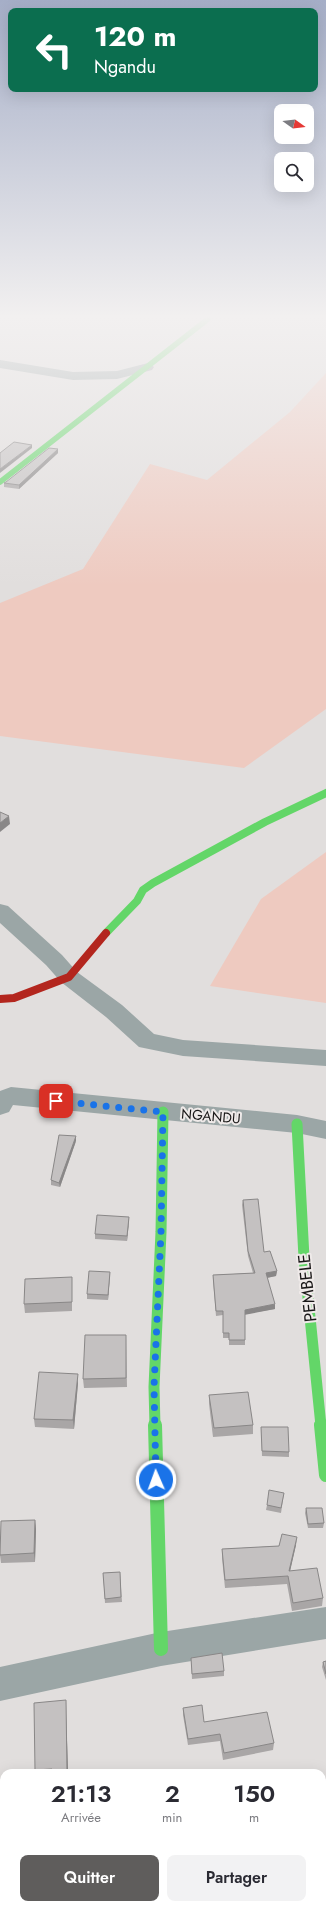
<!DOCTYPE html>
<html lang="fr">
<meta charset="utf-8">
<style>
body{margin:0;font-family:Jost,sans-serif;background:#f2f2f3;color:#2b2b33;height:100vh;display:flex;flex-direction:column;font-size:15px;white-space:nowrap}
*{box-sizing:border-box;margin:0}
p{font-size:13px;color:#7c7c81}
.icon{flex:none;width:22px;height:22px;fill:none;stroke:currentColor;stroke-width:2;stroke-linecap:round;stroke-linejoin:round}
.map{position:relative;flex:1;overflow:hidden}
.sheet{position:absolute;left:0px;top:1769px;width:326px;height:140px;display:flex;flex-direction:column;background:#fff;border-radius:12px 12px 0 0;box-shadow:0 4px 16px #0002}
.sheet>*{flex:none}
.hud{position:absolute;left:8px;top:8px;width:310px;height:84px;border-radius:8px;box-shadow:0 4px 16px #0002;background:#0b6e4f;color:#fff;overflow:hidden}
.needle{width:26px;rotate:104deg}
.fabs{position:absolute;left:274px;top:104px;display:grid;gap:8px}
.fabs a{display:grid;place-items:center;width:40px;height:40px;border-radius:8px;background:#fff;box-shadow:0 4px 16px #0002;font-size:20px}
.pin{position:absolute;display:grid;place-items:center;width:34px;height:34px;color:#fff;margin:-17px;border-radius:8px;box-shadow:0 2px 6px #0006}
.me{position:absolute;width:44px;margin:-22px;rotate:358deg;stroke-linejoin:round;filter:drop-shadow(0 0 3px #0008)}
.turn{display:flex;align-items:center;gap:14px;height:84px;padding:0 20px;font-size:18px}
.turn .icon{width:52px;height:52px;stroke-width:2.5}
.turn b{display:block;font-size:28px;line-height:34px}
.eta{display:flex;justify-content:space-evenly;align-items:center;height:68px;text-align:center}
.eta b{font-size:24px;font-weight:600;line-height:28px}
.cta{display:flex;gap:8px;margin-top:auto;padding:8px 20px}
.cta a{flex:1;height:46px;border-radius:8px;background:#5f5d5c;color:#fff;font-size:16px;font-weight:600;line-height:46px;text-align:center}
.cta a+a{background:#f2f2f3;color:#2b2b33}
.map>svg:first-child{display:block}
.green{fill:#eecac0}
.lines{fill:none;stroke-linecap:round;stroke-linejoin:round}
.street{fill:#9ba6a6;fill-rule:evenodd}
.fast-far3{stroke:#63d668;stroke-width:5.5}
.fast-far2{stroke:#63d668;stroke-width:8}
.fast-far1{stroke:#63d668;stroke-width:11}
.fast{stroke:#63d668;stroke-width:14}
.jam{stroke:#b3261e;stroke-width:8}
.wall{fill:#a9a6a6}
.shaded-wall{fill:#898787}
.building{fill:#c4c1c1;stroke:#898787}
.route{stroke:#1a73e8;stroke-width:7;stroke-dasharray:0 12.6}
.labels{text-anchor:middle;stroke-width:4;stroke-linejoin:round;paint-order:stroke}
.street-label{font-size:14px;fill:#191717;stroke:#efeae9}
.near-street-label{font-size:17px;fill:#191717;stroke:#efeae9}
</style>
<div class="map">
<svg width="326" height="1909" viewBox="0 0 326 1909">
<rect width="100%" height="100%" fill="#e1dedd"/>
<g class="green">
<polygon points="326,373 326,709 244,768 0,736 0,603 83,569 150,464 207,480 290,412"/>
<polygon points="326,852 326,1003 210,986 261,899"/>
</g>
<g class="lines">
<g class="street">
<polygon points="0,360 73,372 117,371 148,363 154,367 152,370 117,379 73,380 0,368"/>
<polygon points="0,904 8,906 62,955 77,972 122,1005 154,1034 183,1040 326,1050 326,1066 183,1056 139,1047 106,1017 61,982 46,965 0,923"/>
<polygon points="11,1087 297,1115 326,1121 326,1139 297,1133 13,1105 9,1112 0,1115 0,1091"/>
<polygon points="326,1607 326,1639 161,1666 0,1701 0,1667 161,1632"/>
</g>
<polyline class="fast-far3" points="0,482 208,319"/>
<polyline class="fast-far2" points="106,933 137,901 143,890 153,883 265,822 326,793"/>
<g class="fast-far1">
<polyline points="297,1124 304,1258 321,1426"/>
<polyline points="155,1426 154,1387 161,1232 163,1112"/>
</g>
<g class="fast">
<polyline points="155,1425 161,1649"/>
<polyline points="321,1425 326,1475"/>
</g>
<polyline class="jam" points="0,999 14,998 69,977 106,933"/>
</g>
<g class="wall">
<polygon points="58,449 58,453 19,489 4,487 4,483"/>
<polygon points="76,1141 60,1187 51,1185 51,1180"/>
<polygon points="243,1200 264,1252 277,1271 276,1276 267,1278 275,1309 245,1314 245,1345 229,1345 229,1338 223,1338 223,1315 216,1316 213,1280 213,1275 253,1273 248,1256 242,1205"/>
<polygon points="129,1217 127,1241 95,1239 95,1234"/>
<polygon points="110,1272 108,1300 87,1299 87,1294"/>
<polygon points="72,1277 72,1311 25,1313 24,1304"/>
<polygon points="126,1335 127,1387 84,1388 83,1379"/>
<polygon points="78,1383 74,1429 35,1427 34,1419"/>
<polygon points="209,1395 253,1425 253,1434 213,1437 209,1404"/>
<polygon points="261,1427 289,1452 289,1457 262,1456"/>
<polygon points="284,1493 281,1513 266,1510 267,1505"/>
<polygon points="306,1508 324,1523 323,1528 308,1528 305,1513"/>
<polygon points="35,1520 36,1529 35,1562 1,1563 0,1555"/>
<polygon points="296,1545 290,1571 323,1598 322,1606 292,1611 287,1584 225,1588 222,1558 222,1549"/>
<polygon points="120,1572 122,1602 105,1603 103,1573"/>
<polygon points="191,1658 224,1671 224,1676 192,1679"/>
<polygon points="326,1661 326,1680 322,1667 323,1662"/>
<polygon points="66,1708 68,1773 35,1773 35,1770"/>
<polygon points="183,1708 204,1722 274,1743 273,1750 223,1760 220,1741 188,1745 183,1715"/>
</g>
<g class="shaded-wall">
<polygon points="32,445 32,448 0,473 0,469"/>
<polygon points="58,449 58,453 19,489 19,485"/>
<polygon points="9,816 10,824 0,832 0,823"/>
<polygon points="76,1136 76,1141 60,1187 59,1183"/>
<polygon points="129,1217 129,1222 127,1241 127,1236"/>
<polygon points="277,1271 276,1276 266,1278 266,1273"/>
<polygon points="110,1272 110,1276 108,1300 108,1295"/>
<polygon points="275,1304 275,1309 244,1315 245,1310"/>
<polygon points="78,1374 78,1383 74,1429 73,1420"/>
<polygon points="35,1520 36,1529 35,1562 34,1553"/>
<polygon points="297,1537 296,1545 288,1580 289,1571"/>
<polygon points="66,1700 66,1708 68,1773 67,1773"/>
</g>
<g class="building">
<polygon points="14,442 32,445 0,469 0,453"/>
<polygon points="49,448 58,449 19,485 4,483 6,482"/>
<polygon points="0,812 9,816 0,823"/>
<polygon points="59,1135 76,1136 59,1183 51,1180"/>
<polygon points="258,1199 264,1252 270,1251 277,1271 266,1273 275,1304 245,1310 245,1340 229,1340 229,1333 223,1333 223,1311 216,1311 213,1275 255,1273 248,1251 243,1200"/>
<polygon points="97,1215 129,1217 127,1236 95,1234"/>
<polygon points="89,1271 110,1272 108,1295 87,1294"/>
<polygon points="72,1277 72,1302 24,1304 25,1279"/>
<polygon points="85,1335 126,1335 126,1378 83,1379"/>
<polygon points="39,1372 78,1374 73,1420 34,1419"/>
<polygon points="248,1392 253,1425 214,1428 209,1395"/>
<polygon points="261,1427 288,1427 289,1452 262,1451"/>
<polygon points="269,1490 284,1493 281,1508 267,1505"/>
<polygon points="306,1508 322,1508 324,1523 308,1524"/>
<polygon points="35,1520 34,1553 0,1555 1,1521"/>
<polygon points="282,1534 297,1537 289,1571 317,1568 323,1598 293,1603 288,1576 225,1580 222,1549 279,1546"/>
<polygon points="120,1572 121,1597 105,1599 103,1573"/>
<polygon points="222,1653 224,1671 192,1674 191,1658"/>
<polygon points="326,1661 326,1674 323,1662"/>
<polygon points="66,1700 67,1773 52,1773 52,1769 35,1770 34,1703"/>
<polygon points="202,1705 204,1722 267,1712 274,1743 224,1753 220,1734 188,1739 183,1708"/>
</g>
<linearGradient id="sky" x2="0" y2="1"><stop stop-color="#a5aec7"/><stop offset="0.54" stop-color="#f2f0f0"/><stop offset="1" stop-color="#f2f0f0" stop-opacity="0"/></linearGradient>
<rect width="326" height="586" fill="url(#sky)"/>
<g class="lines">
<polyline class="route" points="56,1101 163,1112 161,1232 154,1387 156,1480"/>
</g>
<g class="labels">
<g class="street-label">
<text transform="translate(211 1116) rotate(5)" y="5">NGANDU</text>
</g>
<g class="near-street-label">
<text transform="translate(307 1288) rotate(-96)" y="6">PEMBELE</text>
</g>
</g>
</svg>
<div class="fabs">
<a><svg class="needle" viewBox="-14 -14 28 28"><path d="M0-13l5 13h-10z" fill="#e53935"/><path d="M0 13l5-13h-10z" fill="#7c7c81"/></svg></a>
<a><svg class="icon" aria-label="search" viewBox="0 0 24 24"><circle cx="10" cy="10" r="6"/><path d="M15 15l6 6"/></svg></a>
</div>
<div class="pin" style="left:56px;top:1101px;background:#d93025"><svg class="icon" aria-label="arrive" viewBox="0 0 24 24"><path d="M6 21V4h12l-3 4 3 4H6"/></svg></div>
<svg class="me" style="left:156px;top:1480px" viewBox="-20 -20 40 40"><circle r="17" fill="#1a73e8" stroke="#fff" stroke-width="3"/><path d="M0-11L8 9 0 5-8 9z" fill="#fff"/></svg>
<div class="hud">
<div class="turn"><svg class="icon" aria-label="left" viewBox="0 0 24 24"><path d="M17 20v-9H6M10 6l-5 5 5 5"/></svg><div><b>120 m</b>Ngandu</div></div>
</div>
<section class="sheet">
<div class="eta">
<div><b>21:13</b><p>Arrivée</p></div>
<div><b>2</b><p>min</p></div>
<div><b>150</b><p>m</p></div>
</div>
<div class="cta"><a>Quitter</a><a>Partager</a></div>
</section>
</div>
